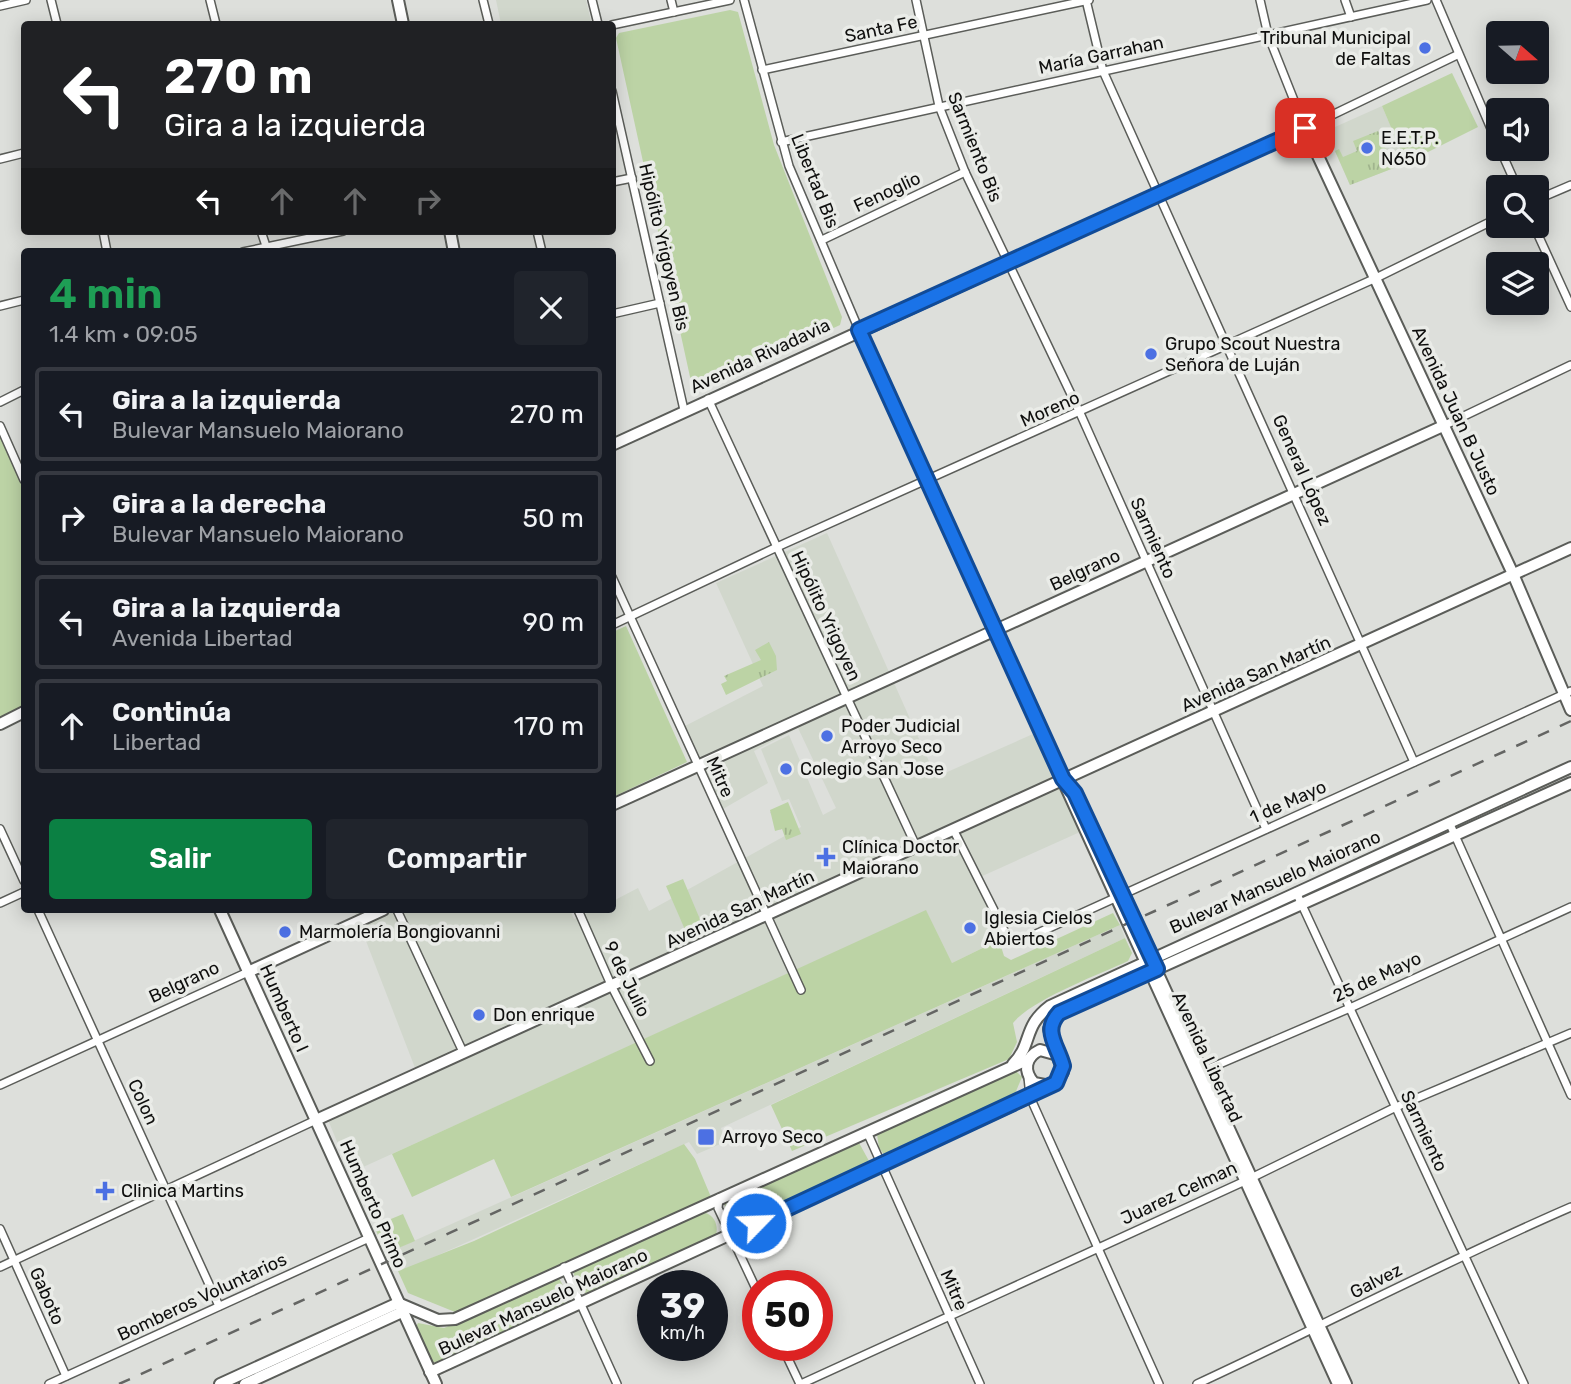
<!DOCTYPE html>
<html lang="es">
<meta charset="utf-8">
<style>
body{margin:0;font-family:Rubik,sans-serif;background:#20242c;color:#f1f3f6;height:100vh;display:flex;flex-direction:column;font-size:26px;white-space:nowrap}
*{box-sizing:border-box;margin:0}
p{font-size:23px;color:#9ea1a6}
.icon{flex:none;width:38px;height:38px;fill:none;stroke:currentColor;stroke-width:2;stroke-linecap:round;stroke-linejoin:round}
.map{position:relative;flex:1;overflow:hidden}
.side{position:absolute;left:21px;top:248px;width:595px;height:665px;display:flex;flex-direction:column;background:#171b24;border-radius:7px;box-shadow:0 4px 18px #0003}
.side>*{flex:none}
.top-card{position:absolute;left:21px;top:21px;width:595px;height:214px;border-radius:7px;box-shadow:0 4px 18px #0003;background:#202124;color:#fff;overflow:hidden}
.needle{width:46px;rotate:110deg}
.tools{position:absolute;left:1486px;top:21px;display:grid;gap:14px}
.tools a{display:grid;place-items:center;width:63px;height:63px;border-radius:7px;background:#171b24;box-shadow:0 4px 18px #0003;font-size:35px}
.speed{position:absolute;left:637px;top:1270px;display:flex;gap:14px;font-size:35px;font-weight:700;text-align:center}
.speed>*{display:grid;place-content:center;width:91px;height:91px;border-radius:50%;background:#171b24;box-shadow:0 4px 18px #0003;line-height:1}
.speed small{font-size:18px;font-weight:400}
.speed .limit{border:10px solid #d22;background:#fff;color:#111}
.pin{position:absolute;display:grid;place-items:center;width:60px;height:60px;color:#fff;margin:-30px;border-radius:14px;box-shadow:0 4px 10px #0006}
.me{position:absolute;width:77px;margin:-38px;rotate:66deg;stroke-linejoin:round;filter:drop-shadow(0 0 5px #0008)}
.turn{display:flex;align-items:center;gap:24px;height:147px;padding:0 28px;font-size:32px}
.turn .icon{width:91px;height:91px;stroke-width:2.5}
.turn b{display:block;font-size:49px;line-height:60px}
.lanes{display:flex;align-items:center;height:66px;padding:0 28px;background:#0003;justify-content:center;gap:35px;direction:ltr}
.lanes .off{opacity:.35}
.round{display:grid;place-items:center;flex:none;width:74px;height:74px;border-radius:7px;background:#20242c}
.overview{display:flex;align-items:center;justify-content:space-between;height:119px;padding:0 28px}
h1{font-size:42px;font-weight:600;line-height:52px;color:#1e9e55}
.primary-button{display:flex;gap:14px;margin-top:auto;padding:14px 28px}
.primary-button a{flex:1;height:80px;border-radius:7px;background:#0b8043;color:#fff;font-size:28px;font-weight:600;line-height:80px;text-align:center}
.primary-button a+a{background:#20242c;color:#f1f3f6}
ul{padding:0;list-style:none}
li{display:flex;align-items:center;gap:21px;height:94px;margin:0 14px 10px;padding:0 14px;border:4px solid #363941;border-radius:7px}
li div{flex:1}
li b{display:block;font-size:26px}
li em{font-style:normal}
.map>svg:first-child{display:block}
.built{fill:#d1d7cc}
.grass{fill:url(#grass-tufts)}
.green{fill:#bcd3a5}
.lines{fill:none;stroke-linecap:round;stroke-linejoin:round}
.street-casing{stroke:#5b5d59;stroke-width:10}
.secondary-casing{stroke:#5b5d59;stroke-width:14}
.street{stroke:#fff;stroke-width:7}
.secondary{stroke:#fff;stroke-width:10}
.rail{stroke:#646563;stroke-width:2.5;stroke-dasharray:12 12;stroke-linecap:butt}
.route-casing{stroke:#114b97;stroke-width:18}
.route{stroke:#1a73e8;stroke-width:12}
.poi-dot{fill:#4c70e3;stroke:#eaece8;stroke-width:2.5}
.labels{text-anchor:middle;stroke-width:7;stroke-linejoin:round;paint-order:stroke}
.street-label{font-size:18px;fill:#0f0f0e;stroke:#eaece8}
.poi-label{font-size:18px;fill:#0f0f0e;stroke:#eaece8;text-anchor:start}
</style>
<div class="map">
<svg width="1571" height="1384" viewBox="0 0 1571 1384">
<defs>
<pattern id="grass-tufts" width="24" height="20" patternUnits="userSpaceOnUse" patternTransform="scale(1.75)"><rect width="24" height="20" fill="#bcd3a5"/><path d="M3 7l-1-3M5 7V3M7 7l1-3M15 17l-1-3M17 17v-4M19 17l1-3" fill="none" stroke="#a0b48d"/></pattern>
</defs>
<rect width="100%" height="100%" fill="#dddfdb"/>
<g class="built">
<polygon points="496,0 586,0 591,21 572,24 501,24"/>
<polygon points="1382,106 1406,163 1350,185 1326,131"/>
<polygon points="827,533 936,777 1033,734 1074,817 1080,832 978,878 1007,936 952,963 926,911 350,1173 326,1115 417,1073 354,910 570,910 574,919 594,910 612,910 613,901 638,888 649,911 801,827 789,799 782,801 761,749 789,735 823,815 836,808 798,728 754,751 768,783 723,809 685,726 763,686 716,583"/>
<polygon points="1120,925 1125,938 721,1128 725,1142 697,1154 689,1142 414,1266 398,1271 389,1252"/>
</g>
<g class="grass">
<polygon points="1378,131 1394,168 1350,185 1335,151 1339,149 1343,157 1357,151 1353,141"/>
<polygon points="769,642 776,656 777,670 726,695 721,684 727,681 724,676 761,660 755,650"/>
<polygon points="788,802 801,834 786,840 782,829 775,831 770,810"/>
</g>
<g class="green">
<polygon points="730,10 738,12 774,145 842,317 840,325 698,391 692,386 616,38 619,33"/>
<polygon points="1452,73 1478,127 1406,163 1382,106"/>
<polygon points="0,426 24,480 24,712 0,724"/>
<polygon points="626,626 687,762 613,797 613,632"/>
<polygon points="683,879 702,924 686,932 666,886"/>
<polygon points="926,910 952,963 999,940 1004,956 1011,960 1113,913 1120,925 511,1197 494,1159 412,1197 392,1154"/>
<path d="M1125 938 1132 953 1128 961C1100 974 1031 1000 1013 1023L1017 1042 1009 1059 792 1151 771 1105Z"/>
<polygon points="1014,1069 1022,1077 1014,1096 1004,1104 892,1157 886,1157 879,1148 877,1134 881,1129"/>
<polygon points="858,1141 869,1161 866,1169 738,1227 729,1223 724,1202"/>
<polygon points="684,1144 695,1159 711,1197 455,1312 408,1293 398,1271 474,1241"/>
<path d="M706 1213C716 1217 719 1228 715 1238L590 1295 580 1291 572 1269 692 1215Z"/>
<polygon points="403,1214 415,1241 389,1252 385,1251 374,1226"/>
<polygon points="559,1278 568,1295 565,1306 436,1363 431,1361 416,1327 418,1323 444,1328"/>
</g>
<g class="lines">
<g class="street-casing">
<g id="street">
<polyline points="51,0 57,24"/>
<polyline points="210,0 216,24"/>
<polyline points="483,0 489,24"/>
<polyline points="592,0 598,24"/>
<polyline points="671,0 674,12"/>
<polyline points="744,0 789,166 859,330 1063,779"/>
<polyline points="916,0 939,106 965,172 1080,413 1266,829"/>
<polyline points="1086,0 1103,71 1414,762"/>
<polyline points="1260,0 1268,35 1305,128 1457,55"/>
<polyline points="1345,0 1351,17"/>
<polyline points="1436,0 1498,145"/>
<polyline points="0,6 26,0"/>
<polyline points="612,25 730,0"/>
<polyline points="762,70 1089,0"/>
<polyline points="612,91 684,410"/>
<polyline points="781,142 1427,0"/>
<polyline points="1500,149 1517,187"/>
<polyline points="0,159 24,153"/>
<polyline points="612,182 632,178"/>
<polyline points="1536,200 1571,185"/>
<polyline points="1534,226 1571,307"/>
<polyline points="103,231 107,252"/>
<polyline points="261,231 268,252"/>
<polyline points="537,231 542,252"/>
<polyline points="822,240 965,172"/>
<polyline points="243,252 343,231"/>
<polyline points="0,306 24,300"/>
<polyline points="612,314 660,303"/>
<polyline points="708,399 916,846"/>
<polyline points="0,402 24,390"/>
<polyline points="0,426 24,480"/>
<polyline points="1443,426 1571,365"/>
<polyline points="612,577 801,990"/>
<polyline points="612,625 777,547 1376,278 1498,218"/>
<polyline points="1449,822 1571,1095"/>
<polyline points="0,829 24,881"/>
<polyline points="953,829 1007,936 1012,940 1027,938 1571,691"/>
<polyline points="1296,892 1524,1384"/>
<polyline points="0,903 24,892"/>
<polyline points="38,910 219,1306"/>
<polyline points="397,910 463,1052"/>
<polyline points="578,910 612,987 650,1061"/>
<polyline points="1201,1072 1350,1008 1571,907"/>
<polyline points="1028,1077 1030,1097 1159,1384"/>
<polyline points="0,1085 248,972"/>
<polyline points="867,1132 980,1384"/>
<polyline points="719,1198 718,1208 758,1293"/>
<polyline points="0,1229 66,1376"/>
<polyline points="0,1267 316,1120"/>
<polyline points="564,1267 617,1384"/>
<polyline points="782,1346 800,1384"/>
<polyline points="49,1384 369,1238"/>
<polyline points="801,1384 1245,1181 1396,1107 1571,1033"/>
<path d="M1197 1384C1322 1326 1444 1262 1571 1207"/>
</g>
</g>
<g class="secondary-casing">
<g id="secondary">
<polyline points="398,0 403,24"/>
<polyline points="450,231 454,252"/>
<polyline points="612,445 1305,128 1513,574 1571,710"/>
<polyline points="0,724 24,712"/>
<polyline points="1063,779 1075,793 1346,1384"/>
<polyline points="1065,785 1338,1384"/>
<polyline points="612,805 1443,426"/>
<polyline points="220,910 436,1384"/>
<polyline points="248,972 383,910"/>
<path d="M1013 1064C1033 1044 1022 1027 1050 1006L1571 767"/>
<path d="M1050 1086 1034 1083C1023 1071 1025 1057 1040 1050L1058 1055"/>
<polyline points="316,1120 1571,548"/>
<polyline points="398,1303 438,1320 455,1319 1029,1059"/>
<polyline points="430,1372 1030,1097 1056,1083 1063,1072 1049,1029 1059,1013 1571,783"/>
<polyline points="220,1384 398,1303"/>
<polyline points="245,1384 402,1312"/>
</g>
</g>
<use href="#street" class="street"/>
<use href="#secondary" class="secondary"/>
<polyline class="rail" points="119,1384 1571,721"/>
</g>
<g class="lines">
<g class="route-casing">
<path id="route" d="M756 1223 1056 1083 1063 1066C1058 1046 1042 1031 1059 1013L1157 969 1075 793 1063 779 859 330 1305 128"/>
</g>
<use href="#route" class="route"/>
</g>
<g class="poi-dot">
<circle cx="1425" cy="48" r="7"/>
<circle cx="1367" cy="148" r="7"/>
<circle cx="1151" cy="354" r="7"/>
<circle cx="827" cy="736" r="7"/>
<circle cx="786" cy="769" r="7"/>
<path d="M822.5 846.5h7v7h7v7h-7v7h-7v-7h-7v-7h7z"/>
<circle cx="970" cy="928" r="7"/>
<circle cx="285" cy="932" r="7"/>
<circle cx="479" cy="1015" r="7"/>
<rect x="697" y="1128" width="18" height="18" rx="3.5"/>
<path d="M101.5 1180.5h7v7h7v7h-7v7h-7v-7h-7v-7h7z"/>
</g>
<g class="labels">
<g class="street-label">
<text transform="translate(881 29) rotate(-12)" y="6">Santa Fe</text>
<text transform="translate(1101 55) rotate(-12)" y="6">María Garrahan</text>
<text transform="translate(975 147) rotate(68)" y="6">Sarmiento Bis</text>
<text transform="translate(815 181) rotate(68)" y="6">Libertad Bis</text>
<text transform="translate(887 192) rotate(-25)" y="6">Fenoglio</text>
<text transform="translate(664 247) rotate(77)" y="6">Hipólito Yrigoyen Bis</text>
<text transform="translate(760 356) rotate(-25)" y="6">Avenida Rivadavia</text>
<text transform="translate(1050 409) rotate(-24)" y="6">Moreno</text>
<text transform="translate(1456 411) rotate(65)" y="6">Avenida Juan B Justo</text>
<text transform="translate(1302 470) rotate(66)" y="6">General López</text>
<text transform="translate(1153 538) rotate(66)" y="6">Sarmiento</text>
<text transform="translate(1085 570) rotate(-25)" y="6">Belgrano</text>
<text transform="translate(826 616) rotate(65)" y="6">Hipólito Yrigoyen</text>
<text transform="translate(1256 674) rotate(-24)" y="6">Avenida San Martín</text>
<text transform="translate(720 777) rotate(66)" y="6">Mitre</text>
<text transform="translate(1288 802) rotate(-24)" y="6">1 de Mayo</text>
<text transform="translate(1275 882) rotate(-24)" y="6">Bulevar Mansuelo Maiorano</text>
<text transform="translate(740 909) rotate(-25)" y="6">Avenida San Martín</text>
<text transform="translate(1377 977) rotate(-25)" y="6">25 de Mayo</text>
<text transform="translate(627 979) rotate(64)" y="6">9 de Julio</text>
<text transform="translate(184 982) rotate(-25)" y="6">Belgrano</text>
<text transform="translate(284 1008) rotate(66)" y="6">Humberto I</text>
<text transform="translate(1207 1057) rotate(65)" y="6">Avenida Libertad</text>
<text transform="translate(143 1102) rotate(65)" y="6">Colon</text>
<text transform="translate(1424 1131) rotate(65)" y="6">Sarmiento</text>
<text transform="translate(1179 1193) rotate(-25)" y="6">Juarez Celman</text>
<text transform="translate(373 1204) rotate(66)" y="6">Humberto Primo</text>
<text transform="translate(1376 1281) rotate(-27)" y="6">Galvez</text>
<text transform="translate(954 1290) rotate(66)" y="6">Mitre</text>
<text transform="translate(47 1296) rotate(66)" y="6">Gaboto</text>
<text transform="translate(202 1297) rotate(-25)" y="6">Bomberos Voluntarios</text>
<text transform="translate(543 1302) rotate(-25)" y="6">Bulevar Mansuelo Maiorano</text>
</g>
<g class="poi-label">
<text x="1411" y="44" text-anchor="end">Tribunal Municipal<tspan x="1411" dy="21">de Faltas</tspan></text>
<text x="1381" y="144">E.E.T.P.<tspan x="1381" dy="21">N650</tspan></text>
<text x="1165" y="350">Grupo Scout Nuestra<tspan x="1165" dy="21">Señora de Luján</tspan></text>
<text x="841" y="732">Poder Judicial<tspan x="841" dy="21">Arroyo Seco</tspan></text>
<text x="800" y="775">Colegio San Jose</text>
<text x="842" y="853">Clínica Doctor<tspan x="842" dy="21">Maiorano</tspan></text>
<text x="984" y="924">Iglesia Cielos<tspan x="984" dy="21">Abiertos</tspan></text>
<text x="299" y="938">Marmolería Bongiovanni</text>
<text x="493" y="1021">Don enrique</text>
<text x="722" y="1143">Arroyo Seco</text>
<text x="121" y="1197">Clinica Martins</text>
</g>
</g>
</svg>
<div class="tools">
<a><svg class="needle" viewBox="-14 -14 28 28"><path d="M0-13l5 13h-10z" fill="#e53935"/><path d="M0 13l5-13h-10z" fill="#9ea1a6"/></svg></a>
<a><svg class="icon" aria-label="sound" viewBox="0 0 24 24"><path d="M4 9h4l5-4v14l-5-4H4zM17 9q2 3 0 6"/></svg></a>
<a><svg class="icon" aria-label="search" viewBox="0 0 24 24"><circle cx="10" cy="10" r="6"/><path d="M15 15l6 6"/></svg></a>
<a><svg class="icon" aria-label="layers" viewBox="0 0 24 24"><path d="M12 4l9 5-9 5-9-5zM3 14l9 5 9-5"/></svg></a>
</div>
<div class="speed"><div>39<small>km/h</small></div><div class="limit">50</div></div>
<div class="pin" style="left:1305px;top:128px;background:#d93025"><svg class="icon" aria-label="arrive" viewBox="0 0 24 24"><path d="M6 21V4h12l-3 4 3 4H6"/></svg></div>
<svg class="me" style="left:756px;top:1223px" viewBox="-20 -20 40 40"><circle r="17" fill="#1a73e8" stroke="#fff" stroke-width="3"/><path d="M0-11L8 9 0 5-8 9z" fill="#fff"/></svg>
<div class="top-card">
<div class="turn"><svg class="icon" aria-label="left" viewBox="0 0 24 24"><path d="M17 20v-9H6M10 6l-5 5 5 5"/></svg><div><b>270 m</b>Gira a la izquierda</div></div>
<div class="lanes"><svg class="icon" aria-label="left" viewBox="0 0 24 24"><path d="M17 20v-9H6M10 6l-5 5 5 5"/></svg><svg class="icon off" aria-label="ahead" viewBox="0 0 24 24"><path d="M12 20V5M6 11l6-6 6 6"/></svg><svg class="icon off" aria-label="ahead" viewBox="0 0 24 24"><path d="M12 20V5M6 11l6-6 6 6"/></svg><svg class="icon off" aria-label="right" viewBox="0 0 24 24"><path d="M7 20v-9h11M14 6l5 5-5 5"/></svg></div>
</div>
<section class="side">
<div class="overview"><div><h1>4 min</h1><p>1.4 km · 09:05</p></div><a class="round"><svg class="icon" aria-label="close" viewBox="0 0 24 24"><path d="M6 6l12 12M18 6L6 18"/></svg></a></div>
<ul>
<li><svg class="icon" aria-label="left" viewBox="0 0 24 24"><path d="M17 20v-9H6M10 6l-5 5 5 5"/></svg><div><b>Gira a la izquierda</b><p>Bulevar Mansuelo Maiorano</p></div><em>270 m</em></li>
<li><svg class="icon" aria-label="right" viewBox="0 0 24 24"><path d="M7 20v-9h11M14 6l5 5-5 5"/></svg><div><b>Gira a la derecha</b><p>Bulevar Mansuelo Maiorano</p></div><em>50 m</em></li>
<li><svg class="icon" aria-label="left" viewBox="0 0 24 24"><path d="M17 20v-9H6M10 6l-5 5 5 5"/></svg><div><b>Gira a la izquierda</b><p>Avenida Libertad</p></div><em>90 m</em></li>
<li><svg class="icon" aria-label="ahead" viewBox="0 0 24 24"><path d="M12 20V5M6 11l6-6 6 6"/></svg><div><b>Continúa</b><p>Libertad</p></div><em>170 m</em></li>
</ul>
<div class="primary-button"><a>Salir</a><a>Compartir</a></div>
</section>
</div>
